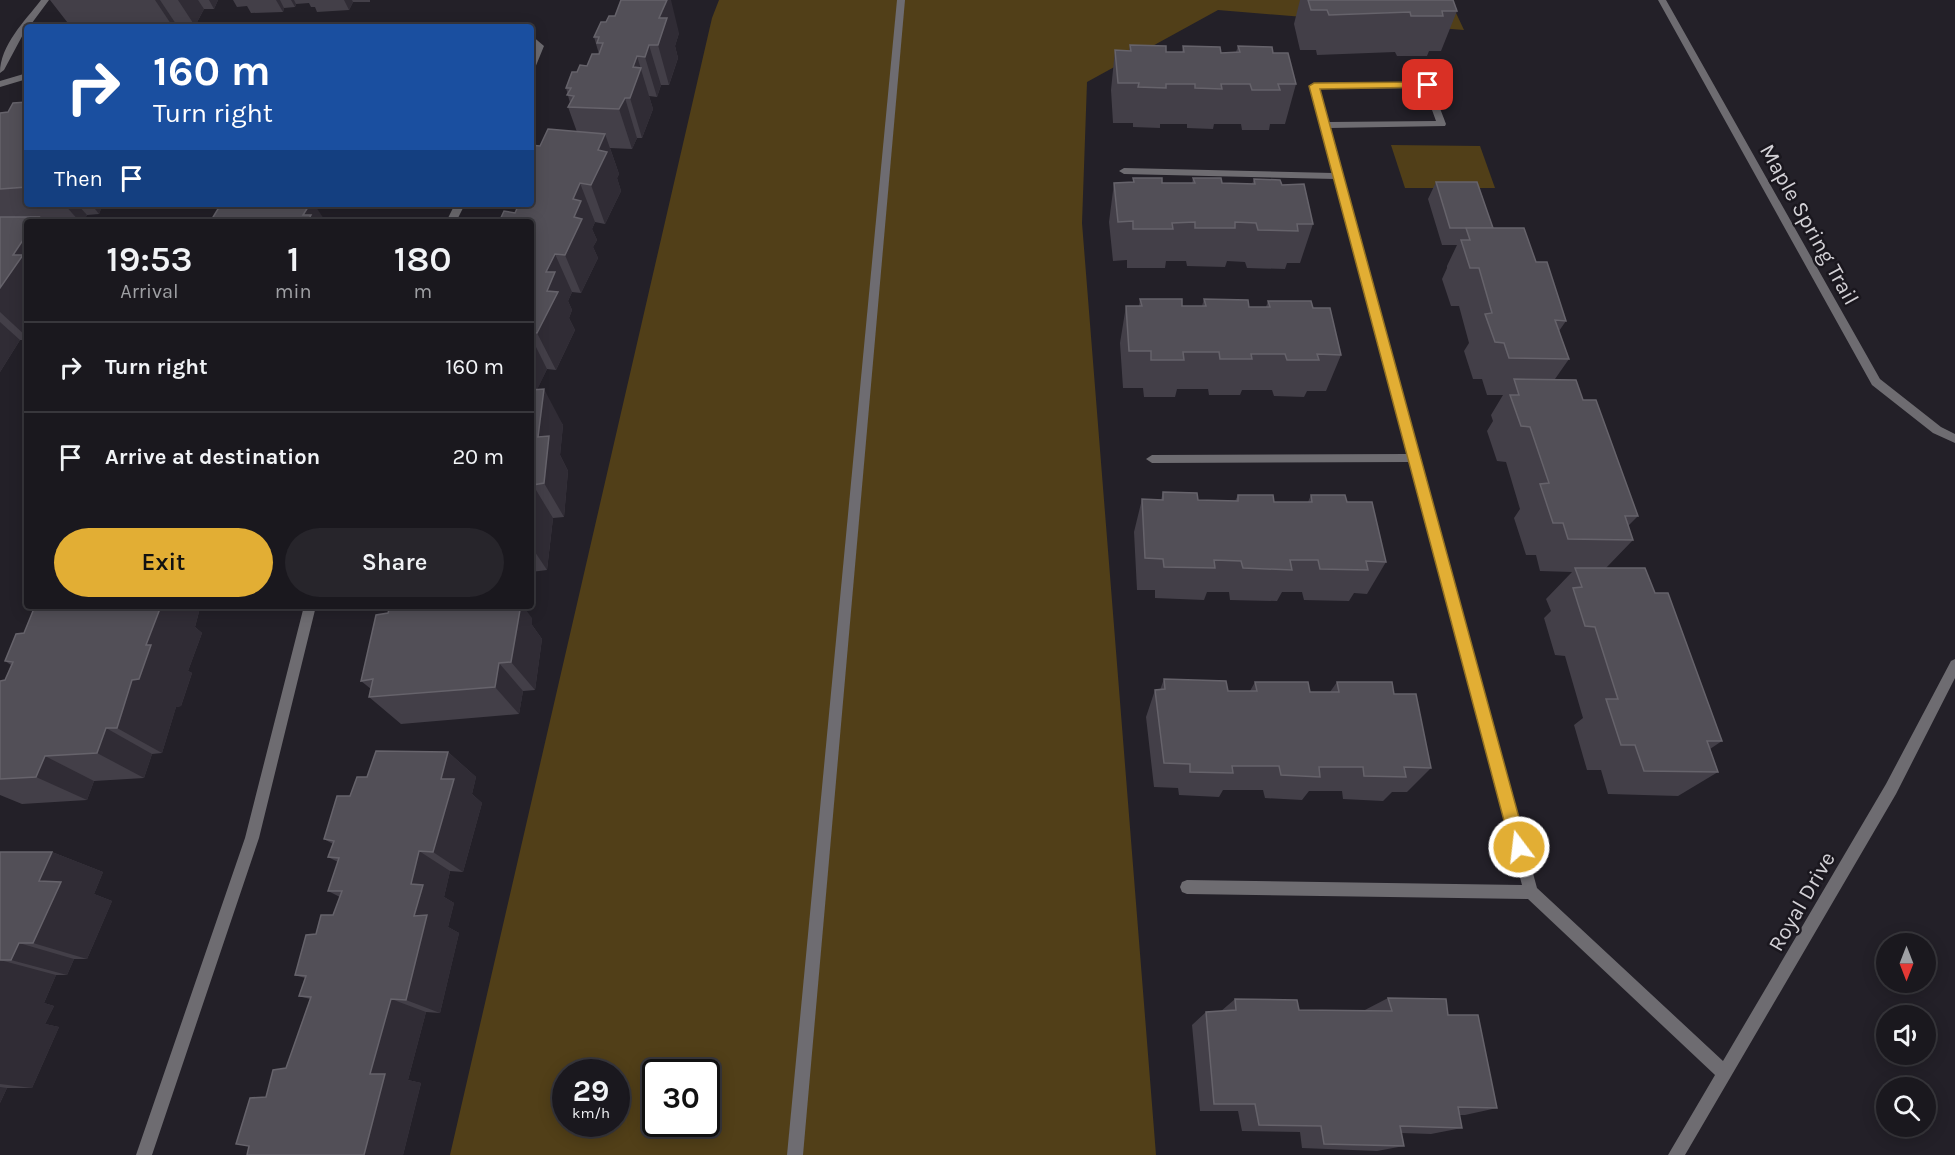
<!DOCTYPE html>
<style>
body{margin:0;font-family:Karla,sans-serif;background:#27252b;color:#f1f3f6;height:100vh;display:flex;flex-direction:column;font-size:22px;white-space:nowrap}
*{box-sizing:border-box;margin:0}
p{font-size:20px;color:#9fa0a4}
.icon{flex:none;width:33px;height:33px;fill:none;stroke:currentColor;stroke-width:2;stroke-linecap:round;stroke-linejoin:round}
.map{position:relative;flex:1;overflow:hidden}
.sheet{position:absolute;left:24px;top:219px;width:510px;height:390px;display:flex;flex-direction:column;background:#1a181e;border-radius:6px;box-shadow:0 3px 15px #0003,0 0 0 2px #38373c}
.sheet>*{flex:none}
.hud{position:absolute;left:24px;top:24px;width:510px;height:183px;border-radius:6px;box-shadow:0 3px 15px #0003,0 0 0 2px #38373c;background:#1a4fa0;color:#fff;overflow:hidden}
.needle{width:39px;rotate:180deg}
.buttons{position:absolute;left:1876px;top:933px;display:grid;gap:12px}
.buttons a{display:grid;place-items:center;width:60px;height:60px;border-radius:50%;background:#1a181e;box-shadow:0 3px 15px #0003,0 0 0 2px #38373c;font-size:30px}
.speed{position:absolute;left:552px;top:1059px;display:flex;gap:12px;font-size:30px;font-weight:700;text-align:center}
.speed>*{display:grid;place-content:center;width:78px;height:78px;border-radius:50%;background:#1a181e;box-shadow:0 3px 15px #0003,0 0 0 2px #38373c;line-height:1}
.speed small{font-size:15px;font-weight:400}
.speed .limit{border:3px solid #111;border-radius:9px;background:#fff;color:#111}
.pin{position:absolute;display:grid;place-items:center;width:51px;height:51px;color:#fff;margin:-26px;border-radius:12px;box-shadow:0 3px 9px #0006}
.me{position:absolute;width:66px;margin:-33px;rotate:345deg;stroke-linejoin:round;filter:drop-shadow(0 0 4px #0008)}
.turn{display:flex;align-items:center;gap:21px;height:126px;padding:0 30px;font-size:27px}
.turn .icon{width:78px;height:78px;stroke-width:2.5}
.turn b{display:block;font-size:42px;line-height:51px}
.then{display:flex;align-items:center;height:57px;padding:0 30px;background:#0003;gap:12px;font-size:22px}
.eta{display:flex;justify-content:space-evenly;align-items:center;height:102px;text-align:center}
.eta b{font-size:36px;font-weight:600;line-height:42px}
.action{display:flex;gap:12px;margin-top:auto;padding:12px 30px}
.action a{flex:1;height:69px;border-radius:36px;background:#e2ae34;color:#111;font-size:24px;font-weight:600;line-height:69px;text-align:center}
.action a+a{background:#27252b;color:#f1f3f6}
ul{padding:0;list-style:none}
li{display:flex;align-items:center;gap:18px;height:90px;padding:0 30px;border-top:2px solid #38373c}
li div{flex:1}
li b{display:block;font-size:22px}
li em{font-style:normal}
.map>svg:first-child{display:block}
.green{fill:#513f18;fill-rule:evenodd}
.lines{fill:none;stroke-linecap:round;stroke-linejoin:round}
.service{fill:#6e6c71;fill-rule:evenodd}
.minor{fill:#6e6c71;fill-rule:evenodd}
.wall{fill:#433f48}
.shaded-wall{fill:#302c35}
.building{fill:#524f57;stroke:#66636b;stroke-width:1.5}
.route{fill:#e2ae34;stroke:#937122;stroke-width:1.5}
.labels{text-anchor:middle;stroke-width:5;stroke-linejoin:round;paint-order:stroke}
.street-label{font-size:22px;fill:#d3d1d6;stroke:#1a171e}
</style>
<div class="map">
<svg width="1955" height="1155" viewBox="0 0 1955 1155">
<rect width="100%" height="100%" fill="#232028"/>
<g class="green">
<path d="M719 0H1450L1464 30 1218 10 1087 82 1082 223 1156 1155H450L712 18ZM566 1072H616V1124H566ZM656 1072H706V1124H656Z"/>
<polygon points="1391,145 1480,146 1495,188 1405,188"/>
</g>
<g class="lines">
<g class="service">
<path d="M41 0H49L29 27H27L4 70 0 73C0 45 25 21 41 0Z"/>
<polygon points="531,35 544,46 535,68 531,71 531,58 536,47 531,42"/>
<polygon points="27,73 27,79 0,87 0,81"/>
<polygon points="455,204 465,204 456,222 446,222"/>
<polygon points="304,606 316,606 259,838 152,1155 136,1155 245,838"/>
</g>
<g class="minor">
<polygon points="897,0 905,0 803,1155 787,1155"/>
<polygon points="1658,0 1666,0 1880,379 1941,427 1955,434 1955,443 1933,433 1872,385"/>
<path d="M1427 82 1431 85 1446 124 1445 126 1330 128 1537 888 1723 1061 1886 784 1951 661 1955 659V678L1896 794 1685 1155H1668L1715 1075 1528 899 1187 894 1182 892 1180 887 1182 882 1187 880 1522 885 1410 462 1152 463 1146 459 1152 455 1408 454 1335 179 1124 174 1119 171 1124 168 1333 173 1310 86 1311 84ZM1424 88 1436 121 1329 122 1319 89Z"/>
</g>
</g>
<g class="wall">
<polygon points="50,0 218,0 214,9 204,9 195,26 178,27 71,27"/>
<polygon points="233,0 370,0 370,2 353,2 349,10 317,12 315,7 311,7 309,3 296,4 295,7 284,8 283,12 251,13 247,6 237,7"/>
<polygon points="1300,0 1453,0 1457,11 1441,51 1429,51 1427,56 1397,56 1395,52 1317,55 1316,50 1300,50 1294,24"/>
<polygon points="679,33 675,46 678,58 669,85 661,85 657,97 649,96 653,109 642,138 637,138 632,149 610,148 619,174 617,178 621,191 605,224 595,222 592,229 597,240 593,247 598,258 581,293 572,292 568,301 572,310 569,318 575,330 556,370 547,369 537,389 563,425 560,455 568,471 564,517 553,518 547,570 531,572 531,390 536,390 531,389 531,222 515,213 519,205 518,204 531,204 540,146 577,132 568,107 570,103 566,88 577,72 587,66 599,54 594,37"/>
<polygon points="1130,45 1166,52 1182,52 1183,46 1221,53 1236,52 1238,46 1296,84 1285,124 1270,124 1269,130 1242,130 1241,124 1214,124 1213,129 1187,128 1187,124 1160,124 1160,128 1133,127 1133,123 1113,123 1111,90 1115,50 1129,51"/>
<polygon points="27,102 27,204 103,204 99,214 87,215 83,222 27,222 27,340 20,340 0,372 0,113 8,112"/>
<polygon points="1133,178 1162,183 1192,183 1193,178 1222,183 1252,184 1254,179 1282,185 1313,224 1300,263 1287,263 1285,269 1247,268 1245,262 1227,261 1225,267 1187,266 1186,261 1166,261 1165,268 1127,268 1127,260 1113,261 1109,222 1114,183 1133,182"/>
<polygon points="1436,182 1536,262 1566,321 1559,331 1569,359 1555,379 1583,400 1638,516 1628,526 1633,540 1606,568 1655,593 1722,741 1710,749 1718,772 1678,796 1608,794 1601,770 1587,770 1574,725 1583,718 1565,656 1555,655 1544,618 1551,611 1546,599 1572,572 1540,571 1536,555 1526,555 1514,518 1520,509 1506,462 1497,461 1487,431 1493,421 1491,415 1503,395 1487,395 1482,379 1473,379 1464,351 1469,343 1459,306 1451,306 1442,279 1447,268 1447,266 1457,245 1442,245 1428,199"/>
<polygon points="1140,299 1182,306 1202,306 1204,299 1249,307 1266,307 1268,301 1313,308 1341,355 1326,391 1307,391 1304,397 1274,396 1272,390 1242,390 1240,395 1209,395 1208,389 1177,389 1175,397 1144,397 1143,388 1123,388 1120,343 1126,306 1139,306"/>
<polygon points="1163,492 1198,500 1235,501 1238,495 1274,502 1308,502 1311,495 1347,502 1386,562 1367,594 1354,593 1349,601 1304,600 1302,592 1282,592 1277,601 1230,600 1229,592 1207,592 1204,600 1155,598 1155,590 1137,590 1134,532 1142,499 1161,500"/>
<polygon points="35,606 198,606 200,608 195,627 202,633 188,671 192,673 181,706 176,707 162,753 152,754 144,778 94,781 87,800 22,804 0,795 0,681 5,680 11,665 5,661 24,633"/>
<polygon points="532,618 532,625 542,639 535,690 523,691 519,714 401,724 369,697 371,689 361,681"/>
<polygon points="1164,679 1228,691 1250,691 1255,682 1310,692 1330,692 1337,682 1394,694 1431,768 1407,792 1392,792 1383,801 1343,799 1342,791 1309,791 1302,800 1265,798 1263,790 1223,790 1219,797 1179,795 1178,788 1154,787 1146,717 1155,690 1160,690"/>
<polygon points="448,752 476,777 472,794 482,803 463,872 450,871 444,897 454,903 448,927 459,933 440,1013 426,1012 408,1080 421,1083 403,1155 247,1155 266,1097 286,1068 310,999 299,996 305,978 295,975 316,934 333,915 340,897 328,891 338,862 328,857 333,844 324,839 350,796 367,777"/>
<polygon points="0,852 52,852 103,872 94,894 112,901 87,959 74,959 67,975 56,975 44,1003 54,1006 45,1024 59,1027 32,1088 7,1088 0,1103"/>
<polygon points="1388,998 1448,1015 1497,1108 1465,1115 1459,1115 1462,1128 1431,1134 1401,1133 1404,1146 1377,1151 1302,1148 1300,1132 1242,1131 1238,1111 1200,1111 1192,1025 1206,1012 1220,1012 1235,999 1299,1010 1363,1011"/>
</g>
<g class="shaded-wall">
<polygon points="155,0 160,0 178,27 173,27"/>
<polygon points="178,0 198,0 204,9 195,26"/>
<polygon points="209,0 218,0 214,9"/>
<polygon points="276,0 280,0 284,8 283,12"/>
<polygon points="291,0 294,0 296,4 295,7"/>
<polygon points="344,0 352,0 353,2 349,10"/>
<polygon points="667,0 671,0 679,33 675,46 678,58 669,85 658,45 659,18"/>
<polygon points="649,45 661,85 657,97 645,57"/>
<polygon points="637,56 653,109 642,138 630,98 633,67"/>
<polygon points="625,98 637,138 632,149 619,109"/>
<polygon points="605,134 619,174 617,178 621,191 605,224 591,185 598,150"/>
<polygon points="580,183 595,222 592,229 597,240 593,247 598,258 581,293 565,255 574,217 573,199"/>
<polygon points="64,204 77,204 87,215 83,222 80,222"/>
<polygon points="91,204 103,204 99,214"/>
<polygon points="310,204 314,204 326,222 307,222 303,215"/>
<polygon points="39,217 43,222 35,222"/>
<polygon points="27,234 27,337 0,312 0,288 13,255"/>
<polygon points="555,254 572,292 568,301 572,310 569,318 575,330 556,370 537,333 547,291 546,272"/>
<polygon points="0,322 20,340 0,372"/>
<polygon points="531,337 547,369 537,390 531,378"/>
<polygon points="544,389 563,425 560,455 568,471 564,517 544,483 538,437"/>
<polygon points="533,485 553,518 547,570 531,546 531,498"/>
<polygon points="147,606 198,606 200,608 195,627 202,633 188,671 192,673 181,706 176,707 162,753 117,728 132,680 146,645"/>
<polygon points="508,606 523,606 532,618 532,625 542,639 535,690 511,662"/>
<polygon points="499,663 523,691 519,714 495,687"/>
<polygon points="106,728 152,754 144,778 97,753"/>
<polygon points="448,752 476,777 472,794 482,803 463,872 433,852 441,779"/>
<polygon points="45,756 94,781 87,800 36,777"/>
<polygon points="419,851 450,871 444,897 454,903 448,927 459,933 440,1013 406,1000 414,916 411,884"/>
<polygon points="52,852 103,872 94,894 112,901 87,959 33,943 39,881"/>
<polygon points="19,943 74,959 67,975 11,960"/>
<polygon points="0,960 56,975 44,1003 54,1006 45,1024 59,1027 32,1088 0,1084"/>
<polygon points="391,999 426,1012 408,1080 421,1083 403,1155 364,1155 370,1074"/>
<polygon points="0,1087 7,1088 0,1103"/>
</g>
<g class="building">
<polygon points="621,0 667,0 659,18 667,18 658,45 649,45 645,57 637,56 633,67 641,68 630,98 625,98 619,109 568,107 574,96 567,95 571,88 566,88 572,72 577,72 580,65 587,66 592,54 599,54 603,43 597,43 599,37 594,37 601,22 606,22 609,16 615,16"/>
<polygon points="1308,0 1453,0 1457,11 1442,11 1443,16 1411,16 1410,12 1329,15 1327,10 1311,10"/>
<polygon points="1130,45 1166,46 1166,52 1184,52 1183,46 1220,47 1221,53 1240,52 1238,46 1272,47 1273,53 1288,53 1296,84 1278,84 1280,90 1252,90 1250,84 1221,84 1222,89 1195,88 1195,84 1166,84 1166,88 1138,87 1139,83 1118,83 1115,50 1131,51"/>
<polygon points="27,102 27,187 0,189 0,113 8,112 13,103"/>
<polygon points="548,129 605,134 598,150 607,152 591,185 580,183 573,199 581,201 574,217 582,219 565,255 555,254 546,272 555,272 547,291 558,292 537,333 531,332 531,222 499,222 504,211 515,213 519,204 531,204 531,145 540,146"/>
<polygon points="1133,178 1162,178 1162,183 1195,183 1193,178 1221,178 1222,183 1255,184 1254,179 1280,180 1282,185 1304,184 1313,224 1297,224 1298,231 1258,230 1256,223 1235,222 1235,228 1195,228 1195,222 1172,223 1173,229 1133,229 1133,221 1118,222 1114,183 1134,182"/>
<polygon points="1436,182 1477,182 1493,228 1450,228"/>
<polygon points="221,204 310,204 303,215 311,215 307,222 210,222"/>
<polygon points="0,217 39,217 35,222 27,222 27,234 13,255 23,255 0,288"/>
<polygon points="1466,228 1524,228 1536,262 1547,262 1566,321 1555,320 1569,359 1509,358 1504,343 1495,342 1485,314 1492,313 1479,268 1470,268 1461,240 1470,240"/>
<polygon points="1140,299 1182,299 1182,306 1206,306 1204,299 1248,300 1249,307 1270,307 1268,301 1311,301 1313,308 1330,308 1341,355 1317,354 1319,360 1287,360 1285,354 1251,354 1252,359 1220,359 1219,352 1183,352 1184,360 1151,360 1151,351 1129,351 1126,306 1142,306"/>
<polygon points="1514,379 1576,380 1583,400 1596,400 1638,516 1625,516 1633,540 1568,539 1563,523 1553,523 1540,484 1549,483 1530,427 1521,426 1510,395 1519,395"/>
<polygon points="544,389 538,437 549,436 544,483 533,485 531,498 531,390"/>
<polygon points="1163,492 1197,493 1198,500 1238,501 1238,495 1273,495 1274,502 1312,502 1311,495 1345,495 1347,502 1372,502 1386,562 1366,561 1368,570 1320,569 1318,560 1290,560 1292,570 1243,568 1241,561 1214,560 1215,568 1164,567 1163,559 1145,558 1142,499 1163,500"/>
<polygon points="1575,568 1645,568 1655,593 1668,593 1722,741 1707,741 1718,772 1644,771 1635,745 1621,745 1606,699 1618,699 1595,627 1585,626 1573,588 1582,587"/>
<polygon points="35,606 161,606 146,645 151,645 139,679 132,680 117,728 106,728 97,753 45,756 36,777 0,779 0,681 5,680 13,662 5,661 16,634 24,633"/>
<polygon points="390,606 508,606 507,610 520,610 511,662 499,663 495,687 369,697 373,679 361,681 376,615 388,613"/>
<polygon points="1164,679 1226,681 1228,691 1257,691 1255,682 1308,682 1310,692 1339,692 1337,682 1392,682 1394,694 1416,694 1431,768 1404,767 1406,777 1364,776 1363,767 1319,767 1320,777 1281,775 1279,766 1232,766 1233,773 1190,772 1190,764 1164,763 1155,690 1165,689"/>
<polygon points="376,751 448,752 441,779 454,779 433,852 419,851 411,884 423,885 414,916 427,915 406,1000 391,999 370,1074 385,1074 364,1155 247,1155 249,1146 236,1144 250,1098 266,1097 273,1070 286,1068 311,997 299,996 306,976 295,975 306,935 316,934 321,915 333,915 342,891 328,891 339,858 328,857 334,841 324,839 337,796 350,796 357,777 367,777"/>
<polygon points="0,852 52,852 39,881 61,882 33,943 19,943 11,960 0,960"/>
<polygon points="1388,998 1446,999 1448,1015 1478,1015 1497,1108 1458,1107 1462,1128 1400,1126 1404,1146 1324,1144 1321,1126 1259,1125 1255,1104 1214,1104 1206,1012 1236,1010 1235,999 1297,1000 1299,1010 1392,1011"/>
</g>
<polygon class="route" points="1428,82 1432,85 1431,87 1320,89 1527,847 1525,852 1519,855 1513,852 1511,847 1309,86 1314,83"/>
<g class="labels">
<g class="street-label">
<text transform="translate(1810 224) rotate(61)" y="8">Maple Spring Trail</text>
<text transform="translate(1801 901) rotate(-60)" y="8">Royal Drive</text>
</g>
</g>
</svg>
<div class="buttons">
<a><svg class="needle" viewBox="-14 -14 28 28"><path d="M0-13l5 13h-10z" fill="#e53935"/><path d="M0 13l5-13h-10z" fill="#9fa0a4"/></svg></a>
<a><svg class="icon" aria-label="sound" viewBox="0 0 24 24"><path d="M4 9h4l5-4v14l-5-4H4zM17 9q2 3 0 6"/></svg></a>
<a><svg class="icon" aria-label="search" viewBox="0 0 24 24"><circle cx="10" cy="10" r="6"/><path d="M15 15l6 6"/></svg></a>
</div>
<div class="speed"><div>29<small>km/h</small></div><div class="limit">30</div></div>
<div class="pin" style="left:1428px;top:85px;background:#d93025"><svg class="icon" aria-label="arrive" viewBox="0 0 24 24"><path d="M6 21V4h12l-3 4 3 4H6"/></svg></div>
<svg class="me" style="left:1519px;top:847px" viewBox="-20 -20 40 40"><circle r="17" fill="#e2ae34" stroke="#fff" stroke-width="3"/><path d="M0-11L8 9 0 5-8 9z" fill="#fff"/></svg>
<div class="hud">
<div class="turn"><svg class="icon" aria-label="right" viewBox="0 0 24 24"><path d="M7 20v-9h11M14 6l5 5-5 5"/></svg><div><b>160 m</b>Turn right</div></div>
<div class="then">Then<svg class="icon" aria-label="arrive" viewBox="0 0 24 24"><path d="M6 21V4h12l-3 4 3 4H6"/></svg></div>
</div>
<section class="sheet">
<div class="eta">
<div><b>19:53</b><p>Arrival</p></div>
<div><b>1</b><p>min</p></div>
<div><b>180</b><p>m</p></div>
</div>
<ul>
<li><svg class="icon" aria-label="right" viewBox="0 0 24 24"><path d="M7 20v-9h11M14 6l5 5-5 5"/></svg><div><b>Turn right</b></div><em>160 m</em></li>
<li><svg class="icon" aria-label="arrive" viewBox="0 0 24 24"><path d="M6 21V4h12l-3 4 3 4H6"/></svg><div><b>Arrive at destination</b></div><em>20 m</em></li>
</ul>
<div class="action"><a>Exit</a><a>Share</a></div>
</section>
</div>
